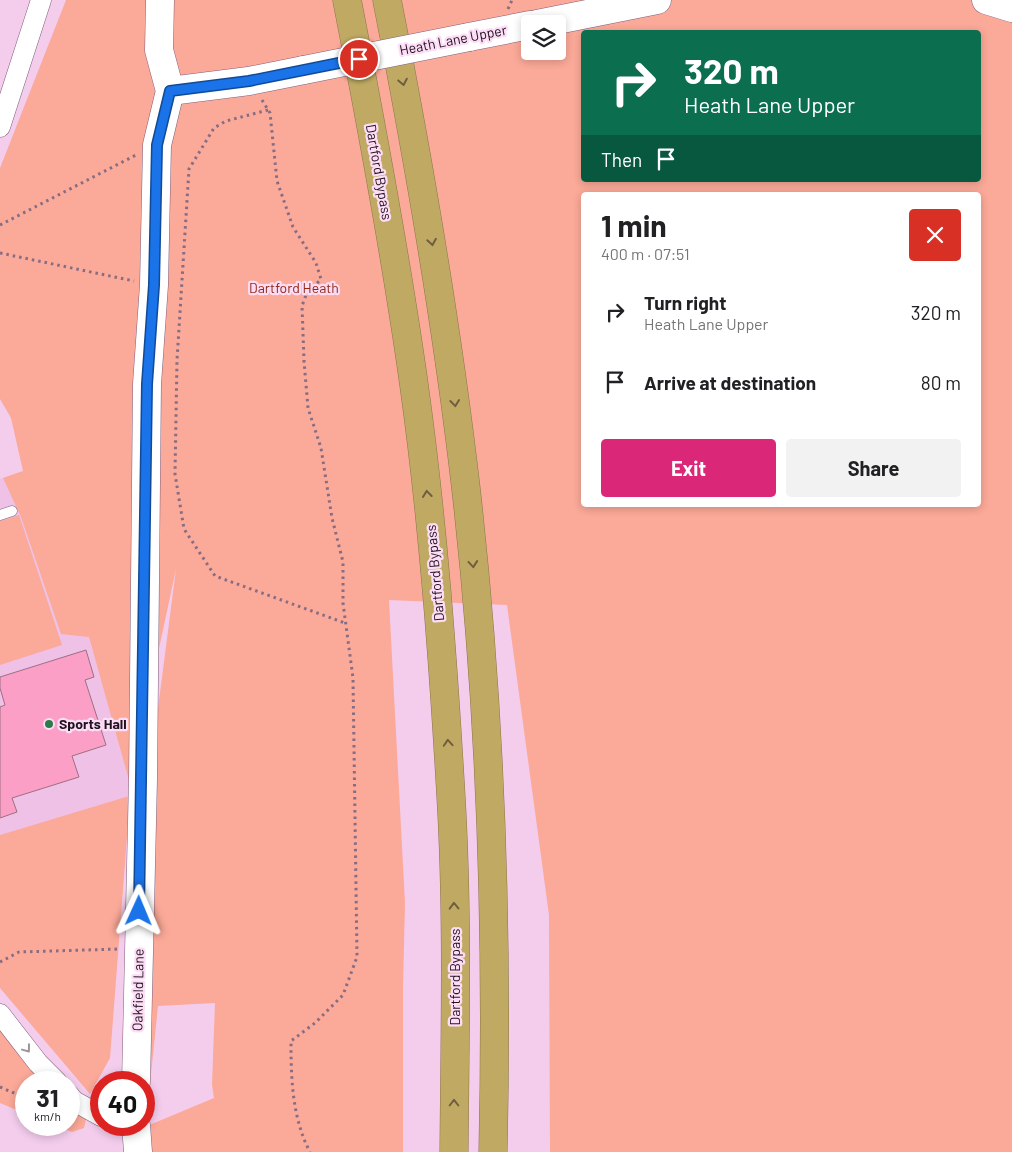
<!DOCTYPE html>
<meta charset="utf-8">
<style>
body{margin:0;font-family:Barlow,sans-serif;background:#f2f2f2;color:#202124;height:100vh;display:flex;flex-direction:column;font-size:19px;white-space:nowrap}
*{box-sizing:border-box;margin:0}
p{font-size:16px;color:#757577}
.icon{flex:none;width:28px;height:28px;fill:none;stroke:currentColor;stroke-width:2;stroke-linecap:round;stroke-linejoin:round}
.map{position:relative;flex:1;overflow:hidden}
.details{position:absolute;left:581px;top:192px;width:400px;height:315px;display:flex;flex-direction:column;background:#fff;border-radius:5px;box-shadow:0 2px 8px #0003}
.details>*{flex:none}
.hud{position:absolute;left:581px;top:30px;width:400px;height:152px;border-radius:5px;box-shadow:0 2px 8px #0003;background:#0b6e4f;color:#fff;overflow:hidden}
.tools{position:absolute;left:521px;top:15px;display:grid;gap:10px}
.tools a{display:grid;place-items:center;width:45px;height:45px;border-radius:5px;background:#fff;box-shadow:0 2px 8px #0003;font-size:25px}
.speed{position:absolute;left:15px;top:1071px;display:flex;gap:10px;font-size:25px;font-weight:700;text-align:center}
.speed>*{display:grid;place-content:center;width:65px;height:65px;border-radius:50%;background:#fff;box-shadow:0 2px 8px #0003;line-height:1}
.speed small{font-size:12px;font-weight:400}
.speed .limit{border:8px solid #d22;background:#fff;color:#111}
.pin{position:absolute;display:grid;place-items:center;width:42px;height:42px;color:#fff;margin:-21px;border:2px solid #fff;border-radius:50%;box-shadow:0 1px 5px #0007}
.me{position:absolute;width:55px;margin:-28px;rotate:1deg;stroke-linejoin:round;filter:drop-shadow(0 0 4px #0008)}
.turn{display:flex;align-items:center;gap:18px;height:105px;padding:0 20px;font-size:22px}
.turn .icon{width:65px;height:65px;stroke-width:2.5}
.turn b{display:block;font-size:35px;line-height:42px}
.then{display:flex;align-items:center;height:48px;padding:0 20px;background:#0003;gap:10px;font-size:19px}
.round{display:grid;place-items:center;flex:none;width:52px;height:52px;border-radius:5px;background:#f2f2f2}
.headline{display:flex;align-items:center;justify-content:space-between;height:85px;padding:0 20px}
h1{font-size:30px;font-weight:700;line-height:38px}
.cta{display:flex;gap:10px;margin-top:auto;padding:10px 20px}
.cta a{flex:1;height:58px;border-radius:5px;background:#db2777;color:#fff;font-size:20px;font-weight:700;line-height:58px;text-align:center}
.cta a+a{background:#f2f2f2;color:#202124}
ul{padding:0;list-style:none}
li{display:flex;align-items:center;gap:15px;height:70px;padding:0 20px}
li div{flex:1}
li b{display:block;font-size:19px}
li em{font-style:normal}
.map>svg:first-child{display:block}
.built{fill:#efc1e6}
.green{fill:#fba998;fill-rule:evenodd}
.building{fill:#fb9fc7;stroke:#9c7082}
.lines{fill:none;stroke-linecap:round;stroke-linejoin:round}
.lane-casing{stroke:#825f7c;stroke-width:11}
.street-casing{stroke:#825f7c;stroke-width:21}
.secondary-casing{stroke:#825f7c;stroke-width:29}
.highway-casing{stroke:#88754b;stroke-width:29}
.path{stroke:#876d83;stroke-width:3;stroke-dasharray:2.5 4;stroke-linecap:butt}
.lane{stroke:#fff;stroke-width:10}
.street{stroke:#fff;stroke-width:20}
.secondary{stroke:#fff;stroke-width:28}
.highway{stroke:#c0aa63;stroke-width:28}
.secondary-bridge-casing{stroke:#825f7c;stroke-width:29;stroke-linecap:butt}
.secondary-bridge{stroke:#fff;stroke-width:28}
.oneway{stroke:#705e40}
.oneway2{stroke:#9b959a}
.route-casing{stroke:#114b97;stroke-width:12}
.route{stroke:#1a73e8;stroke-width:9}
.poi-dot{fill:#2e7b4a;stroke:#fdddf6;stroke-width:2}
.labels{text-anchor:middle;stroke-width:4.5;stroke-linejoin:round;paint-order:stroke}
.street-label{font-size:14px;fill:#20131e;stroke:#fdddf6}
.park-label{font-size:14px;fill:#902814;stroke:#fdddf6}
.poi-label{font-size:14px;font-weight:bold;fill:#20131e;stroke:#fdddf6;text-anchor:start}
</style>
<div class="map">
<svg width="1012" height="1152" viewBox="0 0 1012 1152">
<rect width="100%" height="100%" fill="#f4cded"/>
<polygon class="built" points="23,471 89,637 130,784 129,796 0,835 0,479"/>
<g class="green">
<path d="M66 0H1012V1152H550L549 915 507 605 389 600 405 903 403 986V1152H150L147 1126 214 1098 212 1085 215 1003 158 1006 150 1084 147 1082 149 778 176 569 130 784 89 637 61 634 21 517 3 478 23 471 11 418 0 399V168ZM530 24H558V51H530ZM584 32H979V180H584ZM584 195H979V505H584Z"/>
<polygon points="19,515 62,645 0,665 0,521"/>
<polygon points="129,796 127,837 110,1058 90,1094 0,988 0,835"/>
<polygon points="0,1019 52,1082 26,1082 26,1114 0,1103"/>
<polygon points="69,1097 87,1115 84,1128 72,1132 55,1125 69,1125"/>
</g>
<polygon class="building" points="86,650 94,677 85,680 106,745 72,756 79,777 12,798 17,812 0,818 0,707 5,705 0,688 0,677"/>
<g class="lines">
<g class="lane-casing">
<polyline id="lane" points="0,515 12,511"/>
</g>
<g class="street-casing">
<g id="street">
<polyline points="0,127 41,0"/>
<polyline points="0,1014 38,1063 57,1082"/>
<polyline points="69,1095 74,1101 101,1116"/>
</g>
</g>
<g class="secondary-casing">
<g id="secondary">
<polyline points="986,0 1012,8"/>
<polyline points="537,24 657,0"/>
<polyline points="469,37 530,25"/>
<polyline points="170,91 249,81 304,70"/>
<polyline points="136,1082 143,779 147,384 154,285 157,145 170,91 159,50 160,0"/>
<polyline points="136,1125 138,1152"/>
</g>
</g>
<g class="highway-casing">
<g id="highway">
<path d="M347 0C372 128 396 256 414 385 433 521 443 659 451 797 458 915 455 1034 454 1152"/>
<path d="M387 0C419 162 447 325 466 489 491 709 498 931 493 1152"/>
</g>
</g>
<g class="path">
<polyline points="508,9 512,0"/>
<path d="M262 100 270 113 277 181 293 227 316 263 321 279 306 295 302 306 304 361 308 408 321 448 332 518 343 562V603L353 678 357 957 343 995 315 1023 291 1041C291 1078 292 1118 310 1152"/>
<polyline points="268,110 226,121 214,128 189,169 177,360 175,474 184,529 215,576 345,623"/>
<polyline points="0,225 136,155"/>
<polyline points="0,253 134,281"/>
<polyline points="0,962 19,952 119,949"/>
<polyline points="0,1087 26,1098"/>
</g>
<use href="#lane" class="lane"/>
<use href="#street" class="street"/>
<use href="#secondary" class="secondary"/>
<use href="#highway" class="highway"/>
<g class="secondary-bridge-casing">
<polyline id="secondary-bridge" points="304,70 469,37"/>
</g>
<use href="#secondary-bridge" class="secondary-bridge"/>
</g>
<defs><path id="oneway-chevron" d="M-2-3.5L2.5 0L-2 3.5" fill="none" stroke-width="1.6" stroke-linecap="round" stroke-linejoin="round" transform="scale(1.25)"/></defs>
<g class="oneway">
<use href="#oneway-chevron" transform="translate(403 82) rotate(79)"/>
<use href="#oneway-chevron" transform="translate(432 242) rotate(81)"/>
<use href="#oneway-chevron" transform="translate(455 403) rotate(83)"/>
<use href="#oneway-chevron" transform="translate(427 494) rotate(-97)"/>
<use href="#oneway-chevron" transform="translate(473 564) rotate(85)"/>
<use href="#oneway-chevron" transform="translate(448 743) rotate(-94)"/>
<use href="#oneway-chevron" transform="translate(454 906) rotate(-91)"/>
<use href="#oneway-chevron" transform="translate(454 1103) rotate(-90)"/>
</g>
<use class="oneway2" href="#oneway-chevron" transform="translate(27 1049) rotate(53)"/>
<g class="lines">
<g class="route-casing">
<polyline id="route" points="139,911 147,384 154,285 157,145 170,91 249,81 359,59"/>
</g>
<use href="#route" class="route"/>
</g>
<circle class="poi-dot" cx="49" cy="724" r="5"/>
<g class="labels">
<g class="street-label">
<text transform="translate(453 40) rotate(-11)" y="5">Heath Lane Upper</text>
<text transform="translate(379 172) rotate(80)" y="5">Dartford Bypass</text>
<text transform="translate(435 573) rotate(-95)" y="5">Dartford Bypass</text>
<text transform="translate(455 977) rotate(-90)" y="5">Dartford Bypass</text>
<text transform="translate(138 990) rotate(-89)" y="5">Oakfield Lane</text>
</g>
<g class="park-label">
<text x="294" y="293">Dartford Heath</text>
</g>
<g class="poi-label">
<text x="59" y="729">Sports Hall</text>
</g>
</g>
</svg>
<div class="tools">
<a><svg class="icon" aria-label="layers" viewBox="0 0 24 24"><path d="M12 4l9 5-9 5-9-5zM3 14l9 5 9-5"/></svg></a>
</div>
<div class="speed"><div>31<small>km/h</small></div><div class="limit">40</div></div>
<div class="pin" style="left:359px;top:59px;background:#d93025"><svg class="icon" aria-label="arrive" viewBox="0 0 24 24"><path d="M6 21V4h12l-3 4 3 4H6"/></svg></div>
<svg class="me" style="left:139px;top:911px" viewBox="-20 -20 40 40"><path d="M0-17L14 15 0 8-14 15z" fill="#1a73e8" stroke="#fff" stroke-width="4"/></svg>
<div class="hud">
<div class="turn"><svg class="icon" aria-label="right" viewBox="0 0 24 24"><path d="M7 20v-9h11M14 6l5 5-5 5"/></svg><div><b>320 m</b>Heath Lane Upper</div></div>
<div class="then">Then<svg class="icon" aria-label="arrive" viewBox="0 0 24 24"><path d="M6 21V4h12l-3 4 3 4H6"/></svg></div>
</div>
<section class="details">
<div class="headline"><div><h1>1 min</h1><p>400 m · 07:51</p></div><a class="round" style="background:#d93025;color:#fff"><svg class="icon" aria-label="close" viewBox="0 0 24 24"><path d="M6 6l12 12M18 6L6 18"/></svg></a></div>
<ul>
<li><svg class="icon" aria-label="right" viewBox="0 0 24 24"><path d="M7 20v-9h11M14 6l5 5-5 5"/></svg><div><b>Turn right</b><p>Heath Lane Upper</p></div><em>320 m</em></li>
<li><svg class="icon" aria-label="arrive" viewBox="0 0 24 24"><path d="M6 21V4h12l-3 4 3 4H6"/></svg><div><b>Arrive at destination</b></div><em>80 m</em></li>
</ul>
<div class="cta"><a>Exit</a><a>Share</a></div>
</section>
</div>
